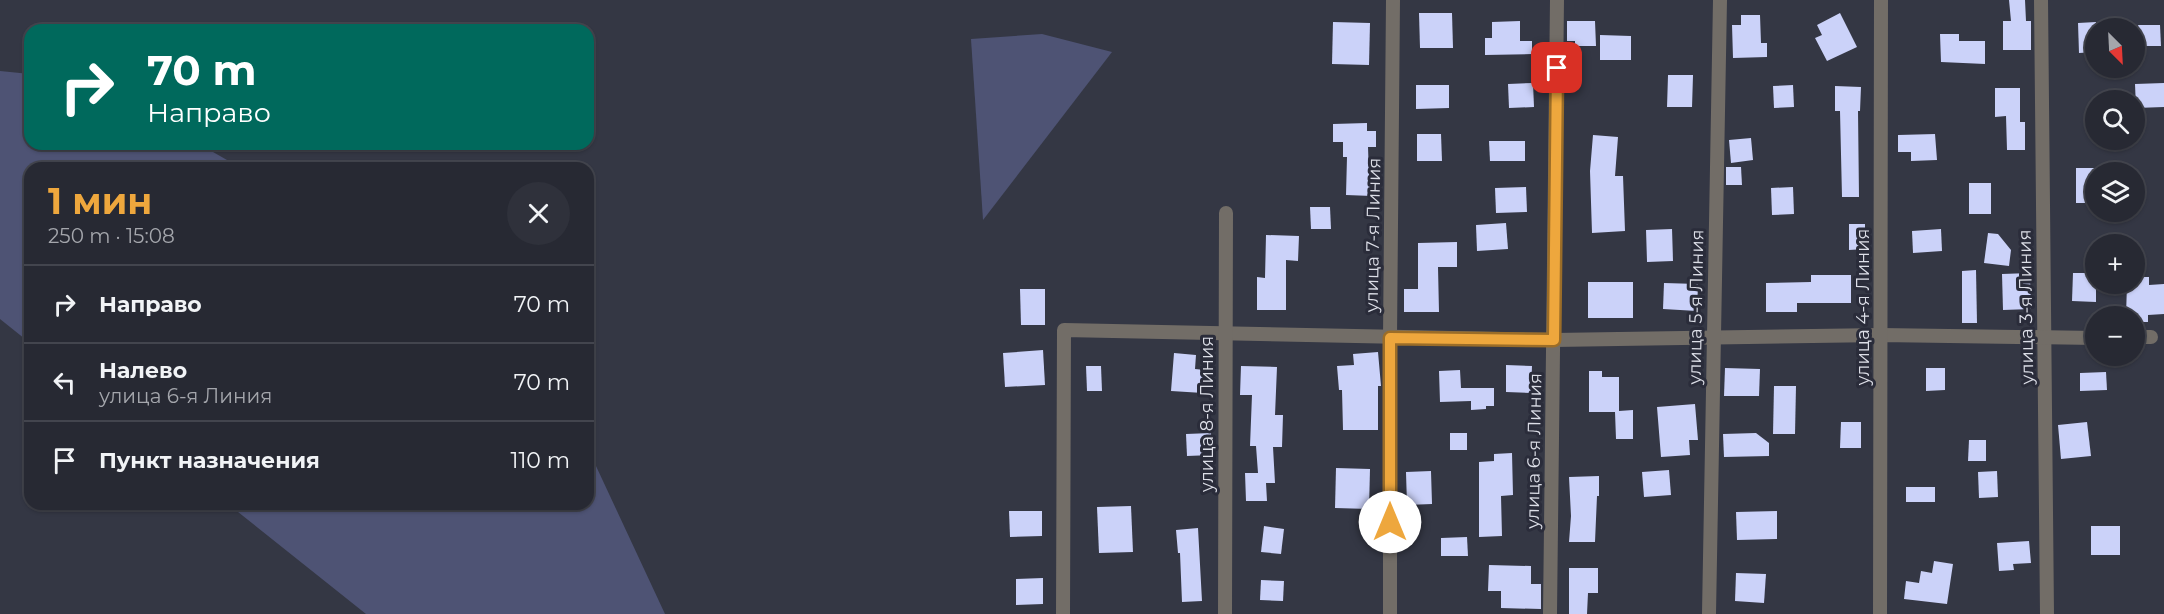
<!DOCTYPE html>
<html lang="ru">
<meta charset="utf-8">
<style>
body{margin:0;font-family:Montserrat,sans-serif;background:#2f313b;color:#f1f3f6;height:100vh;display:flex;flex-direction:column;font-size:22px;white-space:nowrap}
*{box-sizing:border-box;margin:0}
p{font-size:20px;color:#a4a6ac}
.icon{flex:none;width:33px;height:33px;fill:none;stroke:currentColor;stroke-width:2;stroke-linecap:round;stroke-linejoin:round}
.map{position:relative;flex:1;overflow:hidden}
.side{position:absolute;left:24px;top:162px;width:570px;height:348px;display:flex;flex-direction:column;background:#272933;border-radius:18px;box-shadow:0 2px 4px #0004,0 0 0 2px #43454e}
.side>*{flex:none}
.guide{position:absolute;left:24px;top:24px;width:570px;height:126px;border-radius:18px;box-shadow:0 2px 4px #0004,0 0 0 2px #43454e;background:#00695c;color:#fff;overflow:hidden}
.needle{width:39px;rotate:156deg}
.controls{position:absolute;left:2085px;top:18px;display:grid;gap:12px}
.controls a{display:grid;place-items:center;width:60px;height:60px;border-radius:50%;background:#272933;box-shadow:0 2px 4px #0004,0 0 0 2px #43454e;font-size:30px}
.pin{position:absolute;display:grid;place-items:center;width:51px;height:51px;color:#fff;margin:-26px;border-radius:12px;box-shadow:0 3px 9px #0006}
.me{position:absolute;width:66px;margin:-33px;rotate:0deg;stroke-linejoin:round;filter:drop-shadow(0 0 4px #0008)}
.turn{display:flex;align-items:center;gap:21px;height:126px;padding:0 24px;font-size:27px}
.turn .icon{width:78px;height:78px;stroke-width:2.5}
.turn b{display:block;font-size:42px;line-height:51px}
.round{display:grid;place-items:center;flex:none;width:63px;height:63px;border-radius:32px;background:#2f313b}
.headline{display:flex;align-items:center;justify-content:space-between;height:102px;padding:0 24px}
h1{font-size:36px;font-weight:700;line-height:45px;color:#eea73d}
ul{padding:0;list-style:none}
li{display:flex;align-items:center;gap:18px;height:78px;padding:0 24px;border-top:2px solid #43454e}
li div{flex:1}
li b{display:block;font-size:22px}
li em{font-style:normal}
.map>svg:first-child{display:block}
.green{fill:#4e5374}
.building{fill:#cbd2f9}
.lines{fill:none;stroke-linecap:round;stroke-linejoin:round}
.street{stroke:#726d67;stroke-width:14}
.route-casing{stroke:#9b6d28;stroke-width:15}
.route{stroke:#eea73d;stroke-width:10}
.labels{text-anchor:middle;stroke-width:6;stroke-linejoin:round;paint-order:stroke}
.street-label{font-size:18px;fill:#dcdee7;stroke:#2a2c3a}
</style>
<div class="map">
<svg width="2164" height="614" viewBox="0 0 2164 614">
<rect width="100%" height="100%" fill="#343744"/>
<g class="green">
<polygon points="1042,34 1112,52 983,220 971,39"/>
<polygon points="0,71 30,74 30,144 199,144 241,168 30,168 30,343 0,319"/>
<polygon points="589,451 665,614 366,614 228,504 588,504"/>
</g>
<g class="building">
<polygon points="2009,0 2025,0 2026,21 2031,21 2031,50 2003,50 2003,21 2011,21"/>
<polygon points="1419,13 1452,13 1453,48 1420,48"/>
<polygon points="1840,13 1857,47 1827,61 1815,38 1822,35 1817,25"/>
<polygon points="1741,15 1760,15 1761,43 1767,43 1767,57 1733,58 1732,25 1741,25"/>
<polygon points="1520,21 1520,41 1532,41 1532,54 1485,55 1485,38 1492,38 1492,22"/>
<polygon points="1567,21 1595,21 1596,46 1575,46 1575,41 1567,41"/>
<polygon points="1333,22 1370,23 1369,65 1332,64"/>
<polygon points="2096,22 2096,52 2079,53 2078,23"/>
<polygon points="2138,25 2160,25 2161,46 2139,46"/>
<polygon points="1940,34 1959,34 1959,41 1985,41 1985,64 1941,62"/>
<polygon points="1600,35 1631,36 1631,60 1600,60"/>
<polygon points="1668,75 1693,75 1692,107 1667,107"/>
<polygon points="1533,83 1534,107 1509,108 1508,84"/>
<polygon points="2164,83 2164,107 2136,108 2135,84"/>
<polygon points="1416,85 1449,85 1449,108 1416,109"/>
<polygon points="1793,85 1794,107 1774,108 1773,86"/>
<polygon points="1835,86 1861,87 1860,111 1858,111 1859,197 1842,197 1840,111 1835,111"/>
<polygon points="1995,88 2020,88 2020,122 2025,122 2025,150 2007,150 2006,116 1995,117"/>
<polygon points="1367,123 1367,131 1376,131 1376,147 1368,147 1369,176 1373,176 1372,196 1346,195 1347,157 1343,157 1343,142 1333,142 1333,124"/>
<polygon points="1417,134 1441,134 1442,161 1417,161"/>
<polygon points="1935,134 1937,160 1911,161 1911,152 1898,152 1898,135"/>
<polygon points="1593,135 1618,137 1615,176 1623,176 1625,231 1592,233 1590,171"/>
<polygon points="1751,138 1753,160 1731,163 1729,140"/>
<polygon points="1489,141 1525,141 1525,161 1490,161"/>
<polygon points="1726,167 1741,167 1742,185 1726,185"/>
<rect x="2076" y="168" width="20" height="35"/>
<rect x="1969" y="183" width="22" height="31"/>
<polygon points="1526,187 1527,212 1496,213 1495,188"/>
<polygon points="1793,187 1794,214 1772,215 1771,188"/>
<polygon points="1310,207 1330,207 1331,229 1311,229"/>
<polygon points="1506,223 1508,249 1477,251 1476,225"/>
<polygon points="1849,224 1865,224 1865,249 1849,250"/>
<polygon points="1672,229 1673,261 1647,262 1646,230"/>
<polygon points="1941,229 1942,251 1913,253 1912,231"/>
<polygon points="1988,233 1998,234 2011,250 2009,266 1984,263"/>
<polygon points="1266,235 1299,236 1298,261 1286,260 1286,310 1257,310 1257,277 1265,278"/>
<polygon points="1457,242 1457,267 1438,267 1439,312 1404,312 1404,289 1418,289 1418,243"/>
<polygon points="1976,270 1977,323 1962,323 1962,271"/>
<polygon points="2030,273 2031,309 2003,310 2002,274"/>
<polygon points="2073,273 2096,273 2096,302 2072,301"/>
<polygon points="1811,275 1851,275 1851,303 1797,303 1797,312 1766,312 1766,283 1811,282"/>
<polygon points="2134,277 2149,277 2149,285 2164,284 2164,314 2148,315 2148,322 2134,322 2134,316 2126,316 2127,284 2134,284"/>
<rect x="1588" y="282" width="45" height="36"/>
<polygon points="1664,283 1698,284 1697,311 1663,309"/>
<polygon points="1020,289 1045,289 1045,325 1021,325"/>
<polygon points="1043,350 1045,385 1005,387 1003,353"/>
<polygon points="1378,352 1381,386 1378,386 1378,430 1343,430 1342,390 1339,390 1337,366 1354,365 1353,354"/>
<polygon points="1174,353 1196,355 1195,369 1205,370 1203,393 1171,391"/>
<polygon points="1506,365 1532,366 1531,393 1506,392"/>
<polygon points="1086,366 1101,366 1102,391 1087,391"/>
<polygon points="1241,366 1277,367 1275,415 1283,415 1282,447 1273,447 1275,483 1266,483 1267,501 1246,501 1245,473 1258,473 1256,446 1250,446 1252,395 1240,395"/>
<polygon points="1725,368 1760,369 1759,396 1724,396"/>
<polygon points="1926,368 1945,368 1945,390 1926,391"/>
<polygon points="1460,370 1461,388 1494,388 1494,406 1486,406 1486,409 1471,410 1471,401 1440,402 1439,371"/>
<polygon points="1589,371 1602,371 1602,377 1619,377 1619,411 1633,410 1633,439 1616,439 1615,412 1589,412"/>
<polygon points="2106,372 2107,390 2080,391 2080,373"/>
<polygon points="1774,386 1796,386 1795,434 1773,434"/>
<polygon points="1695,404 1698,440 1689,440 1690,455 1661,457 1657,407"/>
<polygon points="1841,422 1861,422 1861,448 1840,448"/>
<polygon points="2087,422 2091,456 2061,459 2058,425"/>
<polygon points="1211,433 1212,455 1187,456 1186,434"/>
<rect x="1450" y="433" width="17" height="17"/>
<polygon points="1756,433 1769,443 1769,456 1724,457 1723,434"/>
<polygon points="1969,440 1986,440 1986,461 1968,461"/>
<polygon points="1512,453 1513,495 1501,496 1502,536 1479,537 1479,462 1494,461 1494,454"/>
<polygon points="1336,468 1370,469 1369,509 1335,508"/>
<polygon points="1669,470 1671,495 1644,497 1642,472"/>
<polygon points="1431,471 1432,504 1407,505 1406,472"/>
<polygon points="1997,471 1998,497 1979,498 1978,472"/>
<polygon points="1599,476 1599,496 1597,496 1595,542 1569,542 1571,516 1569,477"/>
<rect x="1906" y="487" width="29" height="15"/>
<polygon points="1131,506 1133,552 1099,553 1097,507"/>
<polygon points="1009,511 1042,511 1042,536 1010,537"/>
<polygon points="1777,511 1777,539 1737,540 1736,512"/>
<polygon points="1264,526 1284,529 1281,554 1261,552"/>
<rect x="2091" y="526" width="29" height="29"/>
<polygon points="1198,528 1202,601 1182,602 1180,553 1178,553 1176,530"/>
<polygon points="1467,537 1468,556 1441,556 1441,538"/>
<polygon points="2029,541 2031,563 2013,564 2014,570 1999,571 1997,543"/>
<polygon points="1934,561 1953,564 1947,604 1904,599 1906,581 1919,583 1921,571 1932,573"/>
<polygon points="1489,565 1531,566 1531,584 1541,584 1541,609 1501,608 1501,591 1488,591"/>
<polygon points="1569,568 1598,568 1598,593 1588,593 1587,614 1569,614"/>
<polygon points="1736,573 1766,574 1764,603 1735,601"/>
<polygon points="1043,578 1043,604 1016,605 1016,579"/>
<polygon points="1261,580 1284,581 1283,601 1260,600"/>
</g>
<g class="lines">
<g class="street">
<polyline points="2041,0 2047,614"/>
<polyline points="2134,337 2151,337"/>
<polyline points="1063,614 1064,330 1554,340 1881,335 2096,338"/>
<polyline points="1225,614 1226,213"/>
<polyline points="1390,614 1390,338 1393,0"/>
<polyline points="1550,614 1557,0"/>
<polyline points="1709,614 1720,0"/>
<polyline points="1880,614 1881,0"/>
</g>
</g>
<g class="lines">
<g class="route-casing">
<polyline id="route" points="1390,522 1390,338 1554,340 1557,68"/>
</g>
<use href="#route" class="route"/>
</g>
<g class="labels">
<g class="street-label">
<text transform="translate(1373 235) rotate(-89)" y="6">улица 7-я Линия</text>
<text transform="translate(1696 307) rotate(-89)" y="6">улица 5-я Линия</text>
<text transform="translate(1863 307) rotate(-90)" y="6">улица 4-я Линия</text>
<text transform="translate(2026 307) rotate(-91)" y="6">улица 3-я Линия</text>
<text transform="translate(1207 414) rotate(-90)" y="6">улица 8-я Линия</text>
<text transform="translate(1534 451) rotate(-89)" y="6">улица 6-я Линия</text>
</g>
</g>
</svg>
<div class="controls">
<a><svg class="needle" viewBox="-14 -14 28 28"><path d="M0-13l5 13h-10z" fill="#e53935"/><path d="M0 13l5-13h-10z" fill="#a4a6ac"/></svg></a>
<a><svg class="icon" aria-label="search" viewBox="0 0 24 24"><circle cx="10" cy="10" r="6"/><path d="M15 15l6 6"/></svg></a>
<a><svg class="icon" aria-label="layers" viewBox="0 0 24 24"><path d="M12 4l9 5-9 5-9-5zM3 14l9 5 9-5"/></svg></a>
<a>+</a>
<a>−</a>
</div>
<div class="pin" style="left:1557px;top:68px;background:#d93025"><svg class="icon" aria-label="arrive" viewBox="0 0 24 24"><path d="M6 21V4h12l-3 4 3 4H6"/></svg></div>
<svg class="me" style="left:1390px;top:522px" viewBox="-20 -20 40 40"><circle r="19" fill="#fff"/><path d="M0-13L10 11 0 6-10 11z" fill="#eea73d"/></svg>
<div class="guide">
<div class="turn"><svg class="icon" aria-label="right" viewBox="0 0 24 24"><path d="M7 20v-9h11M14 6l5 5-5 5"/></svg><div><b>70 m</b>Направо</div></div>
</div>
<section class="side">
<div class="headline"><div><h1>1 мин</h1><p>250 m · 15:08</p></div><a class="round"><svg class="icon" aria-label="close" viewBox="0 0 24 24"><path d="M6 6l12 12M18 6L6 18"/></svg></a></div>
<ul>
<li><svg class="icon" aria-label="right" viewBox="0 0 24 24"><path d="M7 20v-9h11M14 6l5 5-5 5"/></svg><div><b>Направо</b></div><em>70 m</em></li>
<li><svg class="icon" aria-label="left" viewBox="0 0 24 24"><path d="M17 20v-9H6M10 6l-5 5 5 5"/></svg><div><b>Налево</b><p>улица 6-я Линия</p></div><em>70 m</em></li>
<li><svg class="icon" aria-label="arrive" viewBox="0 0 24 24"><path d="M6 21V4h12l-3 4 3 4H6"/></svg><div><b>Пункт назначения</b></div><em>110 m</em></li>
</ul>
</section>
</div>
